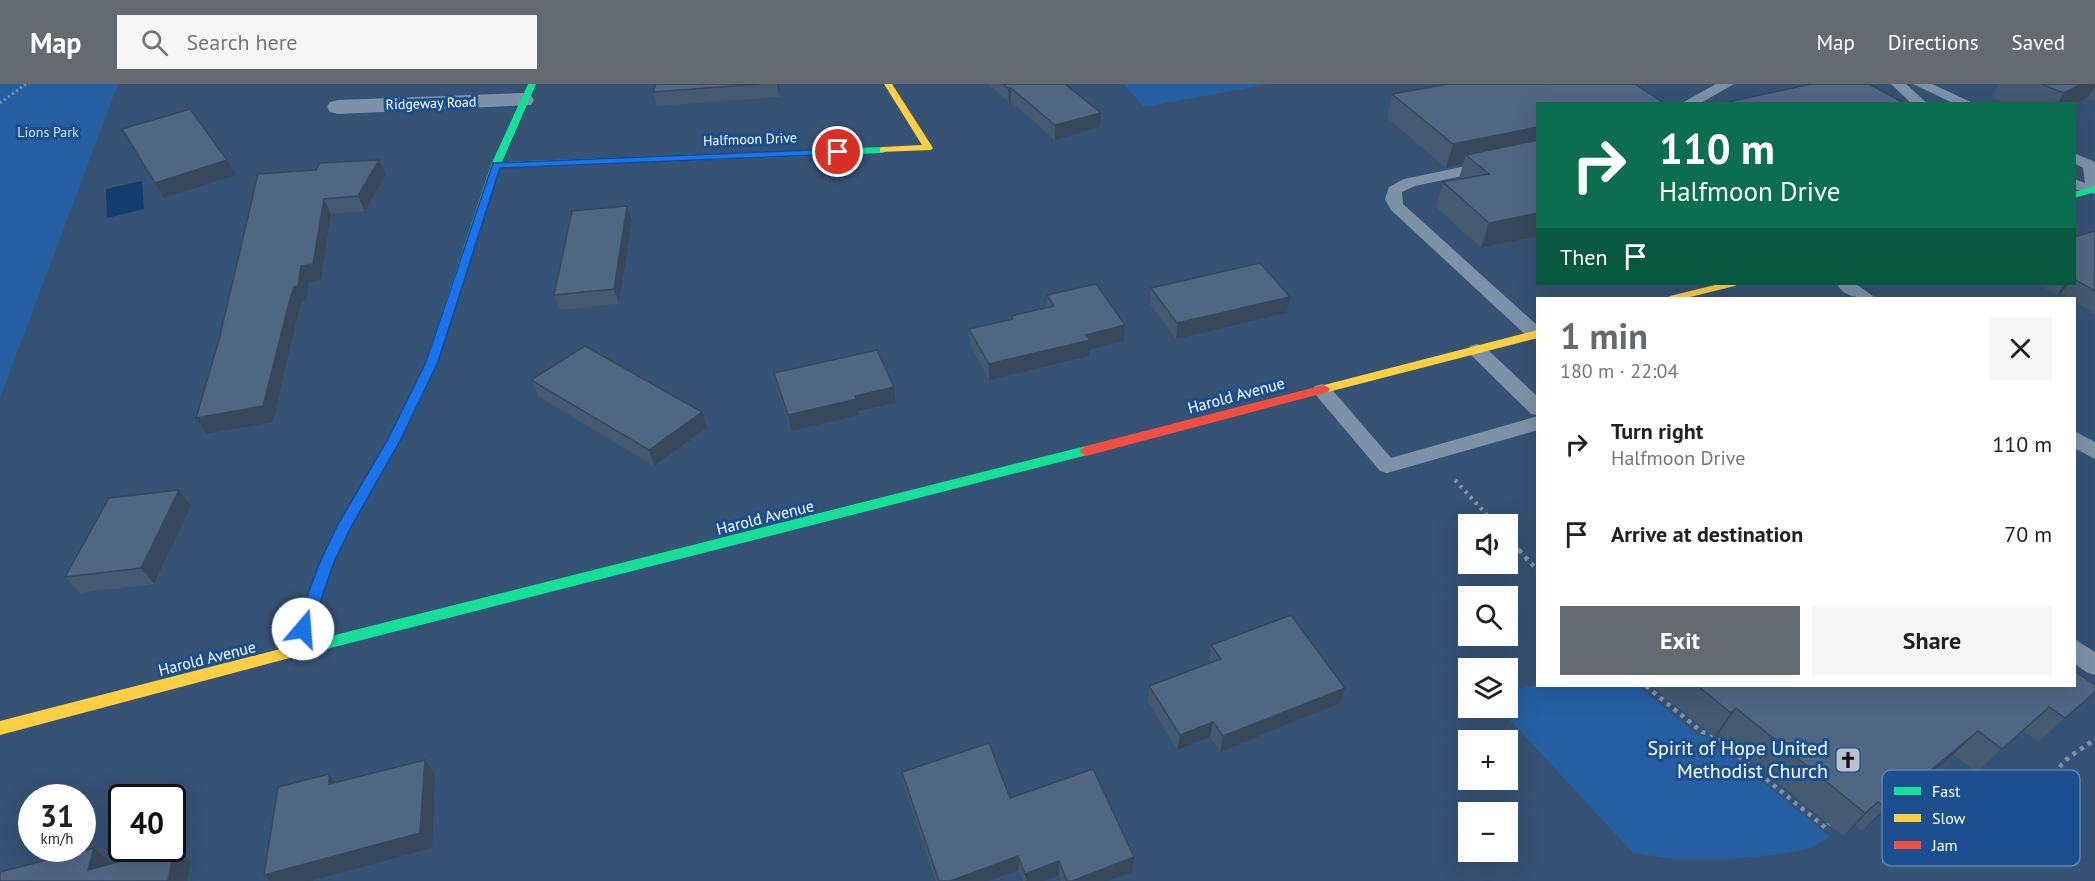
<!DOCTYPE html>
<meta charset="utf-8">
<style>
body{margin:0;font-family:"PT Sans",sans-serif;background:#f6f6f6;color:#202124;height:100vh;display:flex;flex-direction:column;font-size:22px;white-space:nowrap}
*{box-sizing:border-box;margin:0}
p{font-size:20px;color:#757577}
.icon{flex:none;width:33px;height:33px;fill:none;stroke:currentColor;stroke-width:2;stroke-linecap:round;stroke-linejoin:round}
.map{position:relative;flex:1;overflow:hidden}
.details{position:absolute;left:1536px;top:213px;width:540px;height:390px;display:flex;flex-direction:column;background:#fff;border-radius:0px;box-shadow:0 6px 24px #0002}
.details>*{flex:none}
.hud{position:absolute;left:1536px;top:18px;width:540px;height:183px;border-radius:0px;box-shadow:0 6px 24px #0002;background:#0b6e4f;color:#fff;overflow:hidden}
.fabs{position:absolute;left:1458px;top:430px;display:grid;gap:12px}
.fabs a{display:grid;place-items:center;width:60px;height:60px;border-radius:0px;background:#fff;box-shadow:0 6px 24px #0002;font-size:30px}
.speed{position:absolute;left:18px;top:700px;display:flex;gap:12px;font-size:30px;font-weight:700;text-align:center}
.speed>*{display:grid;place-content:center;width:78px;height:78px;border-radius:50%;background:#fff;box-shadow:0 6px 24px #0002;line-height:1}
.speed small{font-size:15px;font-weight:400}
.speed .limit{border:3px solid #111;border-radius:9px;background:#fff;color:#111}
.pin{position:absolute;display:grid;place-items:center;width:51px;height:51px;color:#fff;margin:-26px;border:3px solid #fff;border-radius:50%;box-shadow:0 2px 6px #0007}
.me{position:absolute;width:66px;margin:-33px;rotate:18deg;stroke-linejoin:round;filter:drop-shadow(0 0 4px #0008)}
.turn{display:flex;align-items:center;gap:21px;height:126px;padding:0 24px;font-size:27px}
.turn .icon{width:78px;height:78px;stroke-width:2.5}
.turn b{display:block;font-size:42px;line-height:51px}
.then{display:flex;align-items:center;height:57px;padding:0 24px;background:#0003;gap:12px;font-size:22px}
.round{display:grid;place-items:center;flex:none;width:63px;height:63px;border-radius:0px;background:#f6f6f6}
.head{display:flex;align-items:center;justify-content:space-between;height:102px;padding:0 24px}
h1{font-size:36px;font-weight:800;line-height:45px;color:#656970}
.cta{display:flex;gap:12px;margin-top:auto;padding:12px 24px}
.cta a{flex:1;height:69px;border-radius:0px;background:#656970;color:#fff;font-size:24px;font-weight:800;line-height:69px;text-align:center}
.cta a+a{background:#f6f6f6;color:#202124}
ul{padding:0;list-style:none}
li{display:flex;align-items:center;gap:18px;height:90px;padding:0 24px}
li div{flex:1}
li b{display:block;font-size:22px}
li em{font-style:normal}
header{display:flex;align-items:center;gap:36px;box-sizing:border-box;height:84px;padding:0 30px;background:#656970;color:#fff}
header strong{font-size:28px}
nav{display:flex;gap:33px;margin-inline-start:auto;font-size:21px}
.search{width:420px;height:54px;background:#f6f6f6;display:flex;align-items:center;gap:15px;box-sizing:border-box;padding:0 21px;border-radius:0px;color:#757577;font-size:22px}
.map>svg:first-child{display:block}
.green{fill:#265fa1}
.water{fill:#153c6e}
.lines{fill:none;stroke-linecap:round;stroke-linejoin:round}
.path-far2{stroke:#7d92a8;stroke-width:3;stroke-dasharray:2 3;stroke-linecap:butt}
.path-far1{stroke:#7d92a8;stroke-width:4;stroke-dasharray:3 4.5;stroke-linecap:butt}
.path{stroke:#7d92a8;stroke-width:4.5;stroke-dasharray:4 5;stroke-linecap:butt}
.lane{fill:#7d92a8;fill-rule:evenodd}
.street{fill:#7d92a8;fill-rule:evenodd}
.fast{fill:#16e098;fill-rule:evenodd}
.slow{fill:#ffcf43;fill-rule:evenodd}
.jam{fill:#f24e42;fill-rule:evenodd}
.wall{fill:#455971}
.shaded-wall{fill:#38485c}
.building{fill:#506783;stroke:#38485c;stroke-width:1.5}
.route{fill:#1a73e8;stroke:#114b97;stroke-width:1.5}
.labels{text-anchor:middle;stroke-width:6;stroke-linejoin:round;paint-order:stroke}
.far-street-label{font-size:14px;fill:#fff;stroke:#1b4f8f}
.far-park-label{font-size:14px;fill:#cfe3fa;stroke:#1b4f8f}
.street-label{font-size:16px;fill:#fff;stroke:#1b4f8f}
.near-poi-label{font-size:20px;fill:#fff;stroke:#1b4f8f;text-anchor:end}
.key{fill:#1b4f8f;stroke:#5f84b1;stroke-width:1.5}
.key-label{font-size:16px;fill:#fff}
</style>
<header>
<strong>Map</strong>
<div class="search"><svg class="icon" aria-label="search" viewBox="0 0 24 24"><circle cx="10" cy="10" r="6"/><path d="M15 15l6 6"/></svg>Search here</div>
<nav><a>Map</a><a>Directions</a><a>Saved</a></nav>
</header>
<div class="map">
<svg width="2095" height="797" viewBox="0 0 2095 797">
<rect width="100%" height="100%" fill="#365274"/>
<g class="green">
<polygon points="0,0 118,0 0,314"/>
<polygon points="1123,0 1270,0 1144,23"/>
<polygon points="1537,601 1638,602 1697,651 1708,653 1830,753 1811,764 1783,770 1730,775 1674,775 1633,769 1499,624 1508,624 1508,607"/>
</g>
<polygon class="water" points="142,97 144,125 107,134 106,105"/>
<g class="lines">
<polyline class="path-far2" points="0,19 26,0"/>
<g class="path-far1">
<polyline points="1455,396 1496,441"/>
<polyline points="1508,454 1520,467"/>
</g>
<g class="path">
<polyline points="1519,466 1538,487"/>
<polyline points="1646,602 1702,648 1711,650 1826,744 1829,740"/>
<path d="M1915 698C1948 721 1996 758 2034 722 2046 711 2052 693 2062 680 2071 670 2085 663 2095 655"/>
</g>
<g class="lane">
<polygon points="1716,0 1734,0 1699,20 1680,20"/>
<polygon points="1891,0 1906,0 1928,20 1912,20"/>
<polygon points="1913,0 1932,0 1975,20 1955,20"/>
<polygon points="1538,67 1538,76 1415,102 1402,108 1403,120 1538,242 1538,255 1529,254 1391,126 1385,115 1389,103 1404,95"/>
<polygon points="2074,69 2095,78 2095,110 2074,105 2074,95 2085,99 2083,84 2074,79"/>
<path d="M1837 200H1856L1876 214C1862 215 1844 214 1837 200Z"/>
<polygon points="1477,260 1484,262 1538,313 1538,331 1531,330 1470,270 1468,266 1470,262"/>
<polygon points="1322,300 1329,302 1391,374 1538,332 1538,346 1387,389 1380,387 1315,310 1312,306 1315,302"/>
<polygon points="2074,347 2095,358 2095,375 2074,364"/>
<polygon points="2074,555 2095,568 2095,591 2086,588 2074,579"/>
</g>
<polygon class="street" points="523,9 531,11 534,16 531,21 338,30 330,28 327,23 330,18 338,16"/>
<g class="fast">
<polygon points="528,0 536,0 502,78 883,63 888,66 883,69 500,84 438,277 401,355 351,443 334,478 307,558 1086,362 1091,364 1093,367 1091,370 307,570 303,569 296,573 291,571 288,567 320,478 337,443 389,355 426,277 491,81"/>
<polygon points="2095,102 2095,108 2074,114 2074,108"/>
</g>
<g class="slow">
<polygon points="884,0 892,0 933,64 931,66 880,68 880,64 883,63 922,61"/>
<polygon points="1719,200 1737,200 1735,202 1686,214 1668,214 1670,212"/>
<polygon points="1538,246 1538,254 1324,309 1318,305 1324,301"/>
<polygon points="307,558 312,560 315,564 312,568 0,651 0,637"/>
</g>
<polygon class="jam" points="1324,301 1330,305 1328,308 1086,372 1079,367 1086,362"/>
</g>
<g class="wall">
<polygon points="656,0 779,0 780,13 657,22 653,8"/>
<polygon points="987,0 1065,0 1100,43 1055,56 1011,18 1009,18"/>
<polygon points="1999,0 2095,0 2095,17 2087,14 2074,21 2074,20 2008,20 1991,13"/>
<polygon points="1392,10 1538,20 1538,152 1481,164 1436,123 1443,98 1459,95 1463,80 1446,84 1387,34"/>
<polygon points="258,90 386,90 365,127 331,130 321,195 309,198 306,217 302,218 298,230 273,338 207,350 219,256"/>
<polygon points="627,122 632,137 619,220 559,226 554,211"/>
<polygon points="2095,148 2095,230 2074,217 2074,214 2070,214 2061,209 2057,211 2038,200 2074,200 2074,153"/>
<polygon points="1151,204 1290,213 1287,229 1176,255 1150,220"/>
<polygon points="1047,211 1125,241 1124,257 1089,266 1089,272 989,296 970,261 969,245 1011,236 1011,232 1047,224"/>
<polygon points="774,289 896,319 858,327 859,331 791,347 777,305"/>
<polygon points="531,296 702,328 707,344 654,382 538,312"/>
<polygon points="179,406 191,422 154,500 80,509 65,493"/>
<polygon points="1211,561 1340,619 1220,668 1210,653 1177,666 1148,617 1149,602 1211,579 1209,576"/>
<polygon points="1652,602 2074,602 2095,609 2039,658 2023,647 1977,688 1953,671 1862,747 1855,741 1843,752 1719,649 1714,653"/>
<polygon points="902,688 1010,714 1132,788 1108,797 1061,797 1059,792 1044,797 1023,797 1019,786 989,797 936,797 904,703"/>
</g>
<g class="shaded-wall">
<polygon points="777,0 779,0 780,13"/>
<polygon points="2081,0 2095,0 2095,3 2087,14 2074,21 2074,20 2057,20 2064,9"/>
<polygon points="1008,4 1011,4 1011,18 1009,18"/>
<polygon points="1101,29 1100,43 1055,56 1055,41"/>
<polygon points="1538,43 1538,66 1466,71 1463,80 1446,84 1453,60"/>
<polygon points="227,76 236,91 164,114 155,99"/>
<polygon points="379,76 386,90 365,127 358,112"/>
<polygon points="324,115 331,130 321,195 309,198 306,217 302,218 298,230 273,338 207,350 196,334 290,215"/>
<polygon points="627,122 632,137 619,220 614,205"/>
<polygon points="1538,129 1538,152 1481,164 1489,139"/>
<polygon points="2065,200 2068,200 2061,209 2057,211"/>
<polygon points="1290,213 1287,229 1176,255 1177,239"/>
<polygon points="1125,241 1124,257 1089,266 1089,272 989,296 989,280 1086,251"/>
<polygon points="894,303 896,319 858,327 859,331 791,347 788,331 855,312"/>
<polygon points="702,328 707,344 654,382 649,366"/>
<polygon points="179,406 191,422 154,500 141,484"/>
<polygon points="1345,604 1340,619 1220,668 1223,652"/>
<polygon points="2095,608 2073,628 2039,658 2065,634"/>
<polygon points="2049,623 2023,647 1977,688 2002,665"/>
<polygon points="1736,624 1719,649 1714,653 1731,629"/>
<polygon points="1213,638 1210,653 1177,666 1180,651"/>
<polygon points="1978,647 1953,671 1862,747 1885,724"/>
<polygon points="425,676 435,691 432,764 310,797 270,797 264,791"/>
<polygon points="329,690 342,705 329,700"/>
<polygon points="1878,718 1855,741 1843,752 1865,729"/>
<polygon points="175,763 191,777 187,797 168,797"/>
<polygon points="94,764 111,778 106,797 88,786"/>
<polygon points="1018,772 1019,786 989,797 950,797"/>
<polygon points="1134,773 1132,788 1108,797 1072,797"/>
<polygon points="1059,777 1059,792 1044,797 1026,797 1025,790"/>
</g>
<g class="building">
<polygon points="656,0 760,0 653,8"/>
<polygon points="1003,0 1065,0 1101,29 1055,41 1011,4 1008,4"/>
<polygon points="1448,0 1635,0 1665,20 1538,20 1538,43 1453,60 1392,10"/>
<polygon points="1811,0 1869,0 1906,20 1719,20"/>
<polygon points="2041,0 2081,0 2064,9"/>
<polygon points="190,25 227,76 155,99 122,45"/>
<polygon points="1538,56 1538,129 1489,139 1443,98 1489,90 1466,71"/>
<polygon points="379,76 358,112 324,115 313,180 301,182 298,202 294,203 290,215 263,322 196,334 219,256 258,90 316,86 320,79"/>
<polygon points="627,122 614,205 554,211 572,127"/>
<polygon points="2094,147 2095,148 2095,207 2074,195 2074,153"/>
<polygon points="1260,179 1290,213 1177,239 1151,204"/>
<polygon points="1096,200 1125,241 1086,251 1090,256 989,280 969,245 1013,235 1011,232 1054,222 1047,211"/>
<polygon points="585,262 702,328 649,366 531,296"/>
<polygon points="877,266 894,303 855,312 857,315 788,331 774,289"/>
<polygon points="179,406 141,484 65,493 109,414"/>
<polygon points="1291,531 1345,604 1223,652 1213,638 1180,651 1149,602 1221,575 1211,561"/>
<polygon points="2074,587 2095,601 2095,608 2065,634 2049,623 2002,665 1978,647 1885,724 1878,718 1865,729 1736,624 1731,629 1698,602 2074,602"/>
<polygon points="989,659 1010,714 1093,685 1134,773 1072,797 1067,797 1059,777 1025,790 1018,772 950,797 939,797 902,688"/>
<polygon points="425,676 420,749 264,791 278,703 329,690 329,700"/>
<polygon points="175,763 168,797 0,797 0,788 94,764 88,786 167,765 172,765 172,764"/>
</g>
<polygon class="route" points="838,65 841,66 841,70 500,84 438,278 401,355 351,443 334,478 311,545 308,550 298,550 295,545 320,478 337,442 388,355 426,278 493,79"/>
<defs>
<g id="church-square" transform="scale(1.35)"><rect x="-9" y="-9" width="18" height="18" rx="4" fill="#b9c2ce" stroke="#1b4f8f"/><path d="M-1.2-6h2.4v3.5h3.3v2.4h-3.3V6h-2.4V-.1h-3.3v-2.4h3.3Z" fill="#111"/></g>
</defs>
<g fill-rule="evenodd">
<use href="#church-square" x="1848" y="676"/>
</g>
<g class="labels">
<g class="far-street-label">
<text transform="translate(431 19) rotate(-2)" y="5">Ridgeway Road</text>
<text transform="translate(750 55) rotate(-2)" y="5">Halfmoon Drive</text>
</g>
<g class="far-park-label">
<text x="48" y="53">Lions Park</text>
</g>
<g class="street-label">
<text transform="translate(1236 311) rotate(-15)" y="6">Harold Avenue</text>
<text transform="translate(765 433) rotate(-14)" y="6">Harold Avenue</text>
<text transform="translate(207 574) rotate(-14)" y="6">Harold Avenue</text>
</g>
<g class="near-poi-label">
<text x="1828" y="671">Spirit of Hope United<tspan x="1828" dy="23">Methodist Church</tspan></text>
</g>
</g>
<rect x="1882" y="686" width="198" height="96" rx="9" class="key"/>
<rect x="1894" y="703" width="27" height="8" fill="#16e098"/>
<rect x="1894" y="730" width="27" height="8" fill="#ffcf43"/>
<rect x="1894" y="757" width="27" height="8" fill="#f24e42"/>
<g class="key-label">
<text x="1932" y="713">Fast</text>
<text x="1932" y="740">Slow</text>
<text x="1932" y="767">Jam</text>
</g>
</svg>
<div class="fabs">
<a><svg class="icon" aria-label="sound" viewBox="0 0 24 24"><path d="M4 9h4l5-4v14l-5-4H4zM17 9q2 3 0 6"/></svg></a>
<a><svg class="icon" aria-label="search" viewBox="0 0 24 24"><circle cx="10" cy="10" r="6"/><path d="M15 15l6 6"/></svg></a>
<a><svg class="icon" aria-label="layers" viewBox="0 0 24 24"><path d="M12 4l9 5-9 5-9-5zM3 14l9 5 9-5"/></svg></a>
<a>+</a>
<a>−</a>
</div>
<div class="speed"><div>31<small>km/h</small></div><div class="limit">40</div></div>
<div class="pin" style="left:838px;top:68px;background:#d93025"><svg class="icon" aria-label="arrive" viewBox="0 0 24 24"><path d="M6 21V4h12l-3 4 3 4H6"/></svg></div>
<svg class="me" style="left:303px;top:545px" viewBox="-20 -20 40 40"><circle r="19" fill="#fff"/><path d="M0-13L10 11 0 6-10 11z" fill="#1a73e8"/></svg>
<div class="hud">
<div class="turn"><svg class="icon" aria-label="right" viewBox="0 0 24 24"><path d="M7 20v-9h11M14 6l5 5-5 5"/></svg><div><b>110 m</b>Halfmoon Drive</div></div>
<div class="then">Then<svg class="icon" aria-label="arrive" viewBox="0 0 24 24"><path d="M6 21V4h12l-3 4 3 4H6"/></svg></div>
</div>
<section class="details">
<div class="head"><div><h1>1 min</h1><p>180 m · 22:04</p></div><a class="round"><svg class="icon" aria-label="close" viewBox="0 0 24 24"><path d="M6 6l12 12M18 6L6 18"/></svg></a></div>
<ul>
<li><svg class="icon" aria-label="right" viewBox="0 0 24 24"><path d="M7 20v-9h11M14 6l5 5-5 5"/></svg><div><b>Turn right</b><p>Halfmoon Drive</p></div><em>110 m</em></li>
<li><svg class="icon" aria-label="arrive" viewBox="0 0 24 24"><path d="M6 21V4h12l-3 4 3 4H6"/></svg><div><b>Arrive at destination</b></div><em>70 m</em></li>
</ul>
<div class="cta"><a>Exit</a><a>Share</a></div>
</section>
</div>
